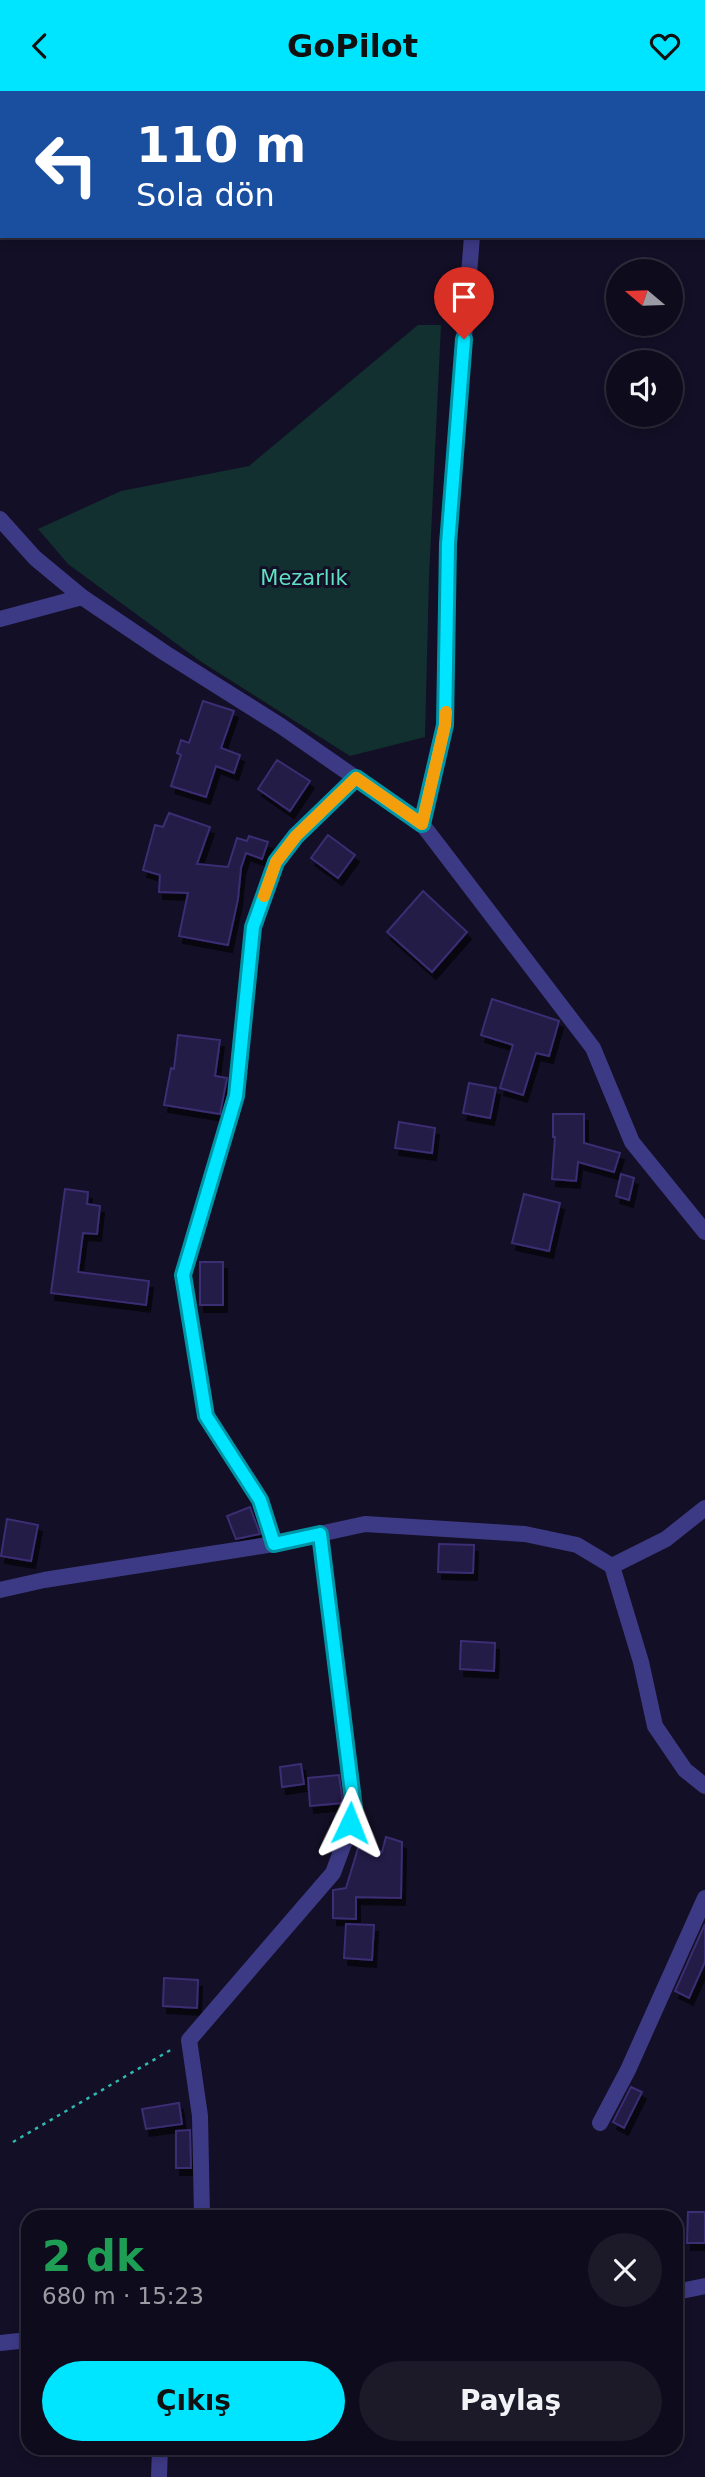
<!DOCTYPE html>
<html lang="tr">
<meta charset="utf-8">
<style>
body{margin:0;font-family:"DejaVu Sans",sans-serif;background:#1c1929;color:#f1f3f6;height:100vh;display:flex;flex-direction:column;font-size:26px;white-space:nowrap}
*{box-sizing:border-box;margin:0}
p{font-size:23px;color:#9b9ba3}
.icon{flex:none;width:38px;height:38px;fill:none;stroke:currentColor;stroke-width:2;stroke-linecap:round;stroke-linejoin:round}
.map{position:relative;flex:1;overflow:hidden}
.drawer{position:absolute;left:21px;top:2119px;width:662px;height:245px;display:flex;flex-direction:column;background:#0e0b1c;border-radius:21px;box-shadow:0 4px 10px #0003,0 0 0 2px #2e2b3b}
.drawer>*{flex:none}
.hud{position:absolute;left:0px;top:0px;width:705px;height:147px;box-shadow:0 4px 10px #0003,0 0 0 2px #2e2b3b;background:#1a4fa0;color:#fff;overflow:hidden}
.needle{width:46px;rotate:289deg}
.buttons{position:absolute;left:606px;top:168px;display:grid;gap:14px}
.buttons a{display:grid;place-items:center;width:77px;height:77px;border-radius:50%;background:#0e0b1c;box-shadow:0 4px 10px #0003,0 0 0 2px #2e2b3b;font-size:35px}
.pin{position:absolute;display:grid;place-items:center;width:60px;height:60px;color:#fff;margin:-72px -30px;border-radius:50% 50% 50% 0;rotate:-45deg;box-shadow:0 0 7px #0007}
.pin .icon{rotate:45deg}
.me{position:absolute;width:77px;margin:-38px;rotate:2deg;stroke-linejoin:round;filter:drop-shadow(0 0 5px #0008)}
.turn{display:flex;align-items:center;gap:24px;height:147px;padding:0 21px;font-size:32px}
.turn .icon{width:91px;height:91px;stroke-width:2.5}
.turn b{display:block;font-size:49px;line-height:60px}
.round{display:grid;place-items:center;flex:none;width:74px;height:74px;border-radius:37px;background:#1c1929}
.summary{display:flex;align-items:center;justify-content:space-between;height:119px;padding:0 21px}
h1{font-size:42px;font-weight:800;line-height:52px;color:#1e9e55}
.cta{display:flex;gap:14px;margin-top:auto;padding:14px 21px}
.cta a{flex:1;height:80px;border-radius:42px;background:#00e5ff;color:#111;font-size:28px;font-weight:800;line-height:80px;text-align:center}
.cta a+a{background:#1c1929;color:#f1f3f6}
header{display:flex;justify-content:space-between;align-items:center;height:91px;padding:0 21px;background:#00e5ff;color:#111;font-size:32px;font-weight:800}
.map>svg:first-child{display:block}
.green{fill:#12302f}
.building{fill:#241b47;stroke:#3b2d73;stroke-width:2;filter:url(#shadow)}
.lines{fill:none;stroke-linecap:round;stroke-linejoin:round}
.path{stroke:#2fb8b0;stroke-width:2.5;stroke-dasharray:3.5 5;stroke-linecap:butt}
.minor{stroke:#3d3a85;stroke-width:16}
.route-casing{stroke:#0095a6;stroke-width:18}
.route{stroke:#00e5ff;stroke-width:12}
.slow{stroke:#f59e0b;stroke-width:12}
.labels{text-anchor:middle;stroke-width:6;stroke-linejoin:round;paint-order:stroke}
.park-label{font-size:21px;fill:#5fe0c0;stroke:#130f26}
</style>
<header><svg class="icon" aria-label="back" viewBox="0 0 24 24"><path d="M15 5l-7 7 7 7"/></svg>GoPilot<svg class="icon" aria-label="heart" viewBox="0 0 24 24"><path d="M12 20l-8-8c-3-5 5-10 8-4 3-6 11-1 8 4z"/></svg></header>
<div class="map">
<svg width="705" height="2386" viewBox="0 0 705 2386">
<defs>
<filter id="shadow"><feDropShadow dx="4" dy="7" stdDeviation="0" flood-color="#0009"/></filter>
</defs>
<rect width="100%" height="100%" fill="#130f26"/>
<polygon class="green" points="418,234 441,234 429,486 425,646 350,665 200,570 68,473 38,438 121,400 249,375"/>
<g class="building">
<polygon points="203,610 234,620 221,657 240,664 234,682 216,675 206,706 171,695 181,664 177,662 181,649 189,652"/>
<polygon points="277,669 310,690 290,720 258,698"/>
<polygon points="169,722 210,736 197,773 228,776 237,747 247,750 249,745 268,751 262,768 246,762 241,777 238,808 228,854 179,845 188,802 159,801 160,784 143,779 155,734 163,736"/>
<polygon points="328,744 355,764 338,787 311,767"/>
<polygon points="423,800 467,841 432,881 387,841"/>
<polygon points="492,908 559,930 549,965 536,962 523,1004 500,997 513,954 481,944"/>
<polygon points="178,944 220,949 215,985 227,987 220,1023 164,1014 171,977 174,978"/>
<polygon points="469,992 496,997 490,1027 463,1022"/>
<polygon points="553,1023 584,1023 584,1052 620,1062 614,1081 578,1071 576,1090 552,1088 555,1046 553,1046"/>
<polygon points="399,1031 435,1037 432,1062 395,1057"/>
<polygon points="621,1083 634,1087 629,1109 616,1105"/>
<polygon points="65,1098 88,1101 87,1113 100,1115 97,1143 83,1142 78,1181 149,1190 146,1214 51,1202"/>
<polygon points="524,1103 560,1112 549,1160 512,1152"/>
<rect x="200" y="1171" width="23" height="43"/>
<polygon points="250,1416 260,1443 236,1448 227,1425"/>
<polygon points="7,1428 38,1434 31,1470 1,1465"/>
<polygon points="439,1453 474,1454 473,1482 438,1481"/>
<polygon points="461,1550 495,1552 494,1580 460,1578"/>
<polygon points="301,1673 304,1693 282,1696 280,1676"/>
<polygon points="339,1684 343,1712 310,1715 308,1687"/>
<polygon points="386,1746 402,1751 401,1807 356,1806 356,1828 333,1827 333,1799 346,1797 359,1754 382,1761"/>
<polygon points="346,1833 374,1834 372,1869 344,1867"/>
<polygon points="705,1833 705,1871 689,1907 675,1900"/>
<polygon points="164,1887 198,1889 197,1917 163,1915"/>
<polygon points="631,1996 642,2001 624,2037 613,2031"/>
<polygon points="179,2012 182,2033 146,2038 142,2018"/>
<polygon points="190,2039 191,2077 176,2077 176,2040"/>
<polygon points="688,2121 705,2121 705,2152 687,2152"/>
</g>
<g class="lines">
<polyline class="path" points="13,2051 174,1957"/>
<g class="minor">
<polyline points="483,2 483,0"/>
<polyline points="0,428 35,467 82,506 165,562 281,635 422,733 593,957 632,1051 705,1141"/>
<polyline points="0,528 82,506"/>
<polyline points="422,733 445,634 448,453 472,145"/>
<polyline points="274,1453 260,1409 206,1325 183,1183 236,1005 253,836 276,771 296,745 356,687"/>
<polyline points="612,1475 666,1448 705,1417"/>
<polyline points="0,1499 44,1489 274,1453 365,1433 525,1443 577,1454 612,1475 641,1571 655,1635 685,1679 705,1695"/>
<polyline points="600,2032 628,1979 705,1807"/>
<polyline points="202,2126 200,2025 189,1949 333,1782 346,1747 354,1717 320,1443"/>
<polyline points="676,2201 705,2195"/>
<polyline points="0,2252 28,2249"/>
<polyline points="159,2386 160,2357"/>
</g>
</g>
<g class="lines">
<g class="route-casing">
<polyline id="route" points="350,1732 354,1717 320,1443 274,1453 260,1409 206,1325 183,1184 236,1005 253,836 276,771 296,745 356,687 422,733 445,634 448,453 464,248"/>
</g>
<use href="#route" class="route"/>
<polyline class="slow" points="264,805 276,771 296,745 356,687 422,733 445,634 446,621"/>
</g>
<g class="labels">
<g class="park-label">
<text x="304" y="494">Mezarlık</text>
</g>
</g>
</svg>
<div class="buttons">
<a><svg class="needle" viewBox="-14 -14 28 28"><path d="M0-13l5 13h-10z" fill="#e53935"/><path d="M0 13l5-13h-10z" fill="#9b9ba3"/></svg></a>
<a><svg class="icon" aria-label="sound" viewBox="0 0 24 24"><path d="M4 9h4l5-4v14l-5-4H4zM17 9q2 3 0 6"/></svg></a>
</div>
<div class="pin" style="left:464px;top:248px;background:#d93025"><svg class="icon" aria-label="arrive" viewBox="0 0 24 24"><path d="M6 21V4h12l-3 4 3 4H6"/></svg></div>
<svg class="me" style="left:350px;top:1732px" viewBox="-20 -20 40 40"><path d="M0-17L14 15 0 8-14 15z" fill="#00e5ff" stroke="#fff" stroke-width="4"/></svg>
<div class="hud">
<div class="turn"><svg class="icon" aria-label="left" viewBox="0 0 24 24"><path d="M17 20v-9H6M10 6l-5 5 5 5"/></svg><div><b>110 m</b>Sola dön</div></div>
</div>
<section class="drawer">
<div class="summary"><div><h1>2 dk</h1><p>680 m · 15:23</p></div><a class="round"><svg class="icon" aria-label="close" viewBox="0 0 24 24"><path d="M6 6l12 12M18 6L6 18"/></svg></a></div>
<div class="cta"><a>Çıkış</a><a>Paylaş</a></div>
</section>
</div>
